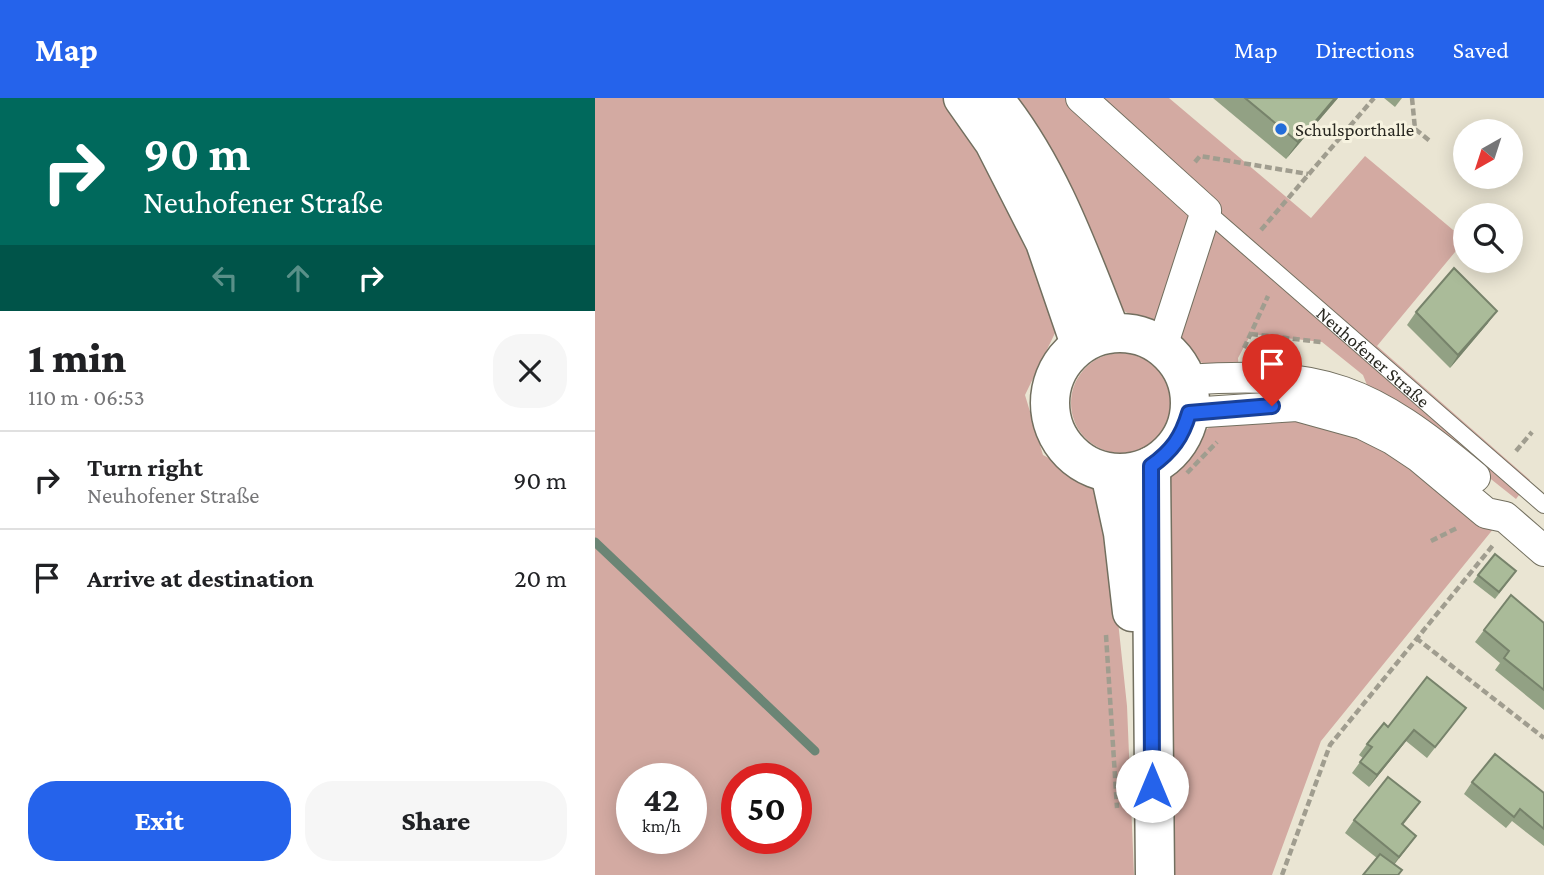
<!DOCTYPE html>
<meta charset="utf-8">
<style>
body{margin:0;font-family:"Crimson Pro",serif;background:#f6f6f6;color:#202124;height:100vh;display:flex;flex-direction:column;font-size:26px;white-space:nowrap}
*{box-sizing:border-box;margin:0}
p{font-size:23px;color:#757577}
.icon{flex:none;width:38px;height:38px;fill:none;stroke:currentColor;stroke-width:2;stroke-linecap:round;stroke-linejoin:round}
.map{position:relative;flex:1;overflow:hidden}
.panel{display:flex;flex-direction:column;background:#fff;width:595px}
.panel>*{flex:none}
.guide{background:#00695c;color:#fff;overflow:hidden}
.needle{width:46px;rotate:219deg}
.controls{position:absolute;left:858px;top:21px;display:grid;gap:14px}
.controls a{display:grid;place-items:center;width:70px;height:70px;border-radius:50%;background:#fff;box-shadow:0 4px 18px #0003;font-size:35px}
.speed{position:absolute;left:21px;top:665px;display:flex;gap:14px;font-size:35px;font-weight:700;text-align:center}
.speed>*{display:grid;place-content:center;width:91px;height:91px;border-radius:50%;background:#fff;box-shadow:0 4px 18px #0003;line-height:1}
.speed small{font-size:18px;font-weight:400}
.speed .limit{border:10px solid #d22;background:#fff;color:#111}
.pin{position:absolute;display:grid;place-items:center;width:60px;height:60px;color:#fff;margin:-72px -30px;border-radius:50% 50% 50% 0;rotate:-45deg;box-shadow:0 0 7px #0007}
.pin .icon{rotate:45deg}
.me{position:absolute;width:77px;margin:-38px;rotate:0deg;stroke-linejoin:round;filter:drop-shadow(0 0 5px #0008)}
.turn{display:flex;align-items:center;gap:24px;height:147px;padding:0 28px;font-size:32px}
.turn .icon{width:91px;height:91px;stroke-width:2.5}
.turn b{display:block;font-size:49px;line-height:60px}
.lanes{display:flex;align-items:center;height:66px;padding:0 28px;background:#0003;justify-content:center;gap:35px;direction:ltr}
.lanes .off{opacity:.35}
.round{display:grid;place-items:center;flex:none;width:74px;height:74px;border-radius:28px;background:#f6f6f6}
.summary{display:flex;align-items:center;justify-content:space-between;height:119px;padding:0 28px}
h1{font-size:42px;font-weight:800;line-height:52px}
.button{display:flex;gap:14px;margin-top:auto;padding:14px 28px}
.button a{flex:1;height:80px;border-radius:28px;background:#2563eb;color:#fff;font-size:28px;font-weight:800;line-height:80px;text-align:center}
.button a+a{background:#f6f6f6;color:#202124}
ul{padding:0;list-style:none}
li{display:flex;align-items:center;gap:21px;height:98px;padding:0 28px;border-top:2px solid #e0e0e0}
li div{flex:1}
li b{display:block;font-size:26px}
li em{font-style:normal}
header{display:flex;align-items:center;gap:42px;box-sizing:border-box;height:98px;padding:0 35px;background:#2563eb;color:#fff}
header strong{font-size:33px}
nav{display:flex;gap:38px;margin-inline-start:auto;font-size:24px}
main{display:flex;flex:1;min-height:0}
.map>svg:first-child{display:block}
.green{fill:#d3aaa2;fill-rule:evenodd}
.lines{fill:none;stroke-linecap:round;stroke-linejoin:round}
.stream{stroke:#6b8575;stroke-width:9}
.lane-casing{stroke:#726f5f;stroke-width:18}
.street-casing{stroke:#726f5f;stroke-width:32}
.secondary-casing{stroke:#726f5f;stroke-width:41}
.path{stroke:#a09d8f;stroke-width:4.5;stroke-dasharray:7 3.5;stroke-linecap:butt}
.lane{stroke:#fff;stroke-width:16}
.street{stroke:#fff;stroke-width:30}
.secondary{stroke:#fff;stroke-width:38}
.wall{fill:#92a184}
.shaded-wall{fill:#77836b}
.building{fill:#ab9;stroke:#77836b;stroke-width:2}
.route-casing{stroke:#184099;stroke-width:18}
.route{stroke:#2563eb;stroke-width:12}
.poi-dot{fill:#246dd9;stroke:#f7f3e0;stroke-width:2.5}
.labels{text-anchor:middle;stroke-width:6;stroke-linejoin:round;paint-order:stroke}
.poi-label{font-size:19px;fill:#292821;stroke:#f7f3e0;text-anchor:start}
.street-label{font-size:19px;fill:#292821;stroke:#f7f3e0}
</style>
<header>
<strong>Map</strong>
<nav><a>Map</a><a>Directions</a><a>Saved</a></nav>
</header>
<main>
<section class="panel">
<div class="guide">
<div class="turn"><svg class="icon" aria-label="right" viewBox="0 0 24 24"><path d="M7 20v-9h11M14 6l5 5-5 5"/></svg><div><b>90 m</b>Neuhofener Straße</div></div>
<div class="lanes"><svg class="icon off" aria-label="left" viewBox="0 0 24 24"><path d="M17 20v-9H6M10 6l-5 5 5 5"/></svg><svg class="icon off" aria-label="ahead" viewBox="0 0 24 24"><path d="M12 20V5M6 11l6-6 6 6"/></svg><svg class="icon" aria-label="right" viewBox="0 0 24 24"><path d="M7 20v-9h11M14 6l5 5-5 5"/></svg></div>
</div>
<div class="summary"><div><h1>1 min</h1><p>110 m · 06:53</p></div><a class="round"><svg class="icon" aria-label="close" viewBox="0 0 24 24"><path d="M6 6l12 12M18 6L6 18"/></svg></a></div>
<ul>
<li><svg class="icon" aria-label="right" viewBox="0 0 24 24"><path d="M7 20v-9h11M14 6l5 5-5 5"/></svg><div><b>Turn right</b><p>Neuhofener Straße</p></div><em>90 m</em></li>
<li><svg class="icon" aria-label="arrive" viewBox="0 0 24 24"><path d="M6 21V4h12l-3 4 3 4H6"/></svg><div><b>Arrive at destination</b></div><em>20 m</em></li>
</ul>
<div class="button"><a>Exit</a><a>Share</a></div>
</section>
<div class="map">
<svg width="949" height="777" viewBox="0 0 949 777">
<rect width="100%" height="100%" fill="#eae5d3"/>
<g class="green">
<path d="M0 0H349L404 75 442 169 461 233 430 297 448 357 496 382 513 429 532 608 539 777H0ZM37 681H96V740H37ZM142 681H201V740H142Z"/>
<polygon points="409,0 574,0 716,120 770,58 870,142 782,248 935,382 921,401 824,324 774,292 768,277 727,244 656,236 643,260 644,272 617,270 596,259 555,227 529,213 511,195"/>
<circle cx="526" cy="305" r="50"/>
<polygon points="714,318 780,340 899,430 726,643 677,777 570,777 575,367 598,341 622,324"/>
</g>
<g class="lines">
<polyline class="stream" points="0,444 220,653"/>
<g class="lane-casing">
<g id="lane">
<path id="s1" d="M611 113 949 407"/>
</g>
</g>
<g class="street-casing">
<g id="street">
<polyline points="486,0 611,113 567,249"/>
<path d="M592 282C729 272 775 291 880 379"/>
<polyline points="594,315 702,308 767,326 797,341 824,359 891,415 910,419 949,453"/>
</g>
</g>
<g class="secondary-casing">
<g id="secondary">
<polyline points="368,0 399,44 450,144 485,246"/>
<path d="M398 0C454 68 484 154 516 235"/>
<circle cx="525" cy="305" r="70"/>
<polyline points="556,368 560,777"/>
<polyline points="515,375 528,435 537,514"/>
</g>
</g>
<g class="path">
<polyline points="817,0 820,31 835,43"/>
<polyline points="600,64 605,58 713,76"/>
<polyline points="666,132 779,0"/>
<polyline points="656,236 726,244"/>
<polyline points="649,250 673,198"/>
<polyline points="921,353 937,334"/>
<polyline points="592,375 622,344"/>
<polyline points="836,443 862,430"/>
<polyline points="511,537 522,710"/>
<polyline points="821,540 949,640"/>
<polyline points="687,777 735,647 899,446"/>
</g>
<use href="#lane" class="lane"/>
<use href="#street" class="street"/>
<use href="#secondary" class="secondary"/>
</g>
<g class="wall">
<polygon points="618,0 743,0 691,61"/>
<polygon points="789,0 807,0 800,9"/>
<polygon points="821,214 893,225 855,270 812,227"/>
<polygon points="883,477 916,480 900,501 878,484"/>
<polygon points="949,525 949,612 900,572 905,565 880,544 889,532"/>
<polygon points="871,610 832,660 811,643 774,689 757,675 768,660 764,657 780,635 793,629"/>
<polygon points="877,684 949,695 949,748 917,723 911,730 869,696"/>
<polygon points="825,704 808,727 821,738 799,767 782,760 750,735 759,722"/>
</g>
<g class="shaded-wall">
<polygon points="740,0 743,0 691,61 703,44"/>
<polygon points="902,213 893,225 855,270 863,257"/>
<polygon points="819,632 811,643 774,689 782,677"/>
<polygon points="821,738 812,750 795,771 804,759"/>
</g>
<g class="building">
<polygon points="650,0 740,0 703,44"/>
<polygon points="859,170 902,213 863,257 821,214"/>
<polygon points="900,456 921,473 904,494 883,477"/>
<polygon points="916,497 949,525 949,592 909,560 914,553 889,532"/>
<polygon points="832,579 871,610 840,649 819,632 782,677 765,664 777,649 772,646 789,625 793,629"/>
<polygon points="900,656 949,695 949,731 925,711 919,719 877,684"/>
<polygon points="793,679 825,704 807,726 821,738 804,759 759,722"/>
<polygon points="785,756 807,772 803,777 768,777"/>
</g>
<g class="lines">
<g class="route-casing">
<path id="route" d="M557 688 556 368C577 353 587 339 594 315L677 308"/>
</g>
<use href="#route" class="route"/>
</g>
<circle class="poi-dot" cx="686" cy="31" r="7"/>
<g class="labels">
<g class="poi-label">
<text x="700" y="38">Schulsporthalle</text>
</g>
<g class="street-label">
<text dy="7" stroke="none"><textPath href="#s1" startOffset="222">Neuhofener Straße</textPath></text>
</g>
</g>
</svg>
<div class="controls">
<a><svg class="needle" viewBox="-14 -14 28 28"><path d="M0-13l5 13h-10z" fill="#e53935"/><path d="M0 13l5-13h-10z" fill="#757577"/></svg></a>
<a><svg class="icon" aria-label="search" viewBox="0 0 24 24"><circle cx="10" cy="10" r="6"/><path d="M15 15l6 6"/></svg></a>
</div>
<div class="speed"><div>42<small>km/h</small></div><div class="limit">50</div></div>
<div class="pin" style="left:677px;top:308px;background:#d93025"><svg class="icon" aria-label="arrive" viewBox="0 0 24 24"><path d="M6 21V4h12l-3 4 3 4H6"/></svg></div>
<svg class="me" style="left:557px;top:688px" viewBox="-20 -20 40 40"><circle r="19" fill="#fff"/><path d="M0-13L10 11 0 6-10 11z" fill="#2563eb"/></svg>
</div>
</main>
